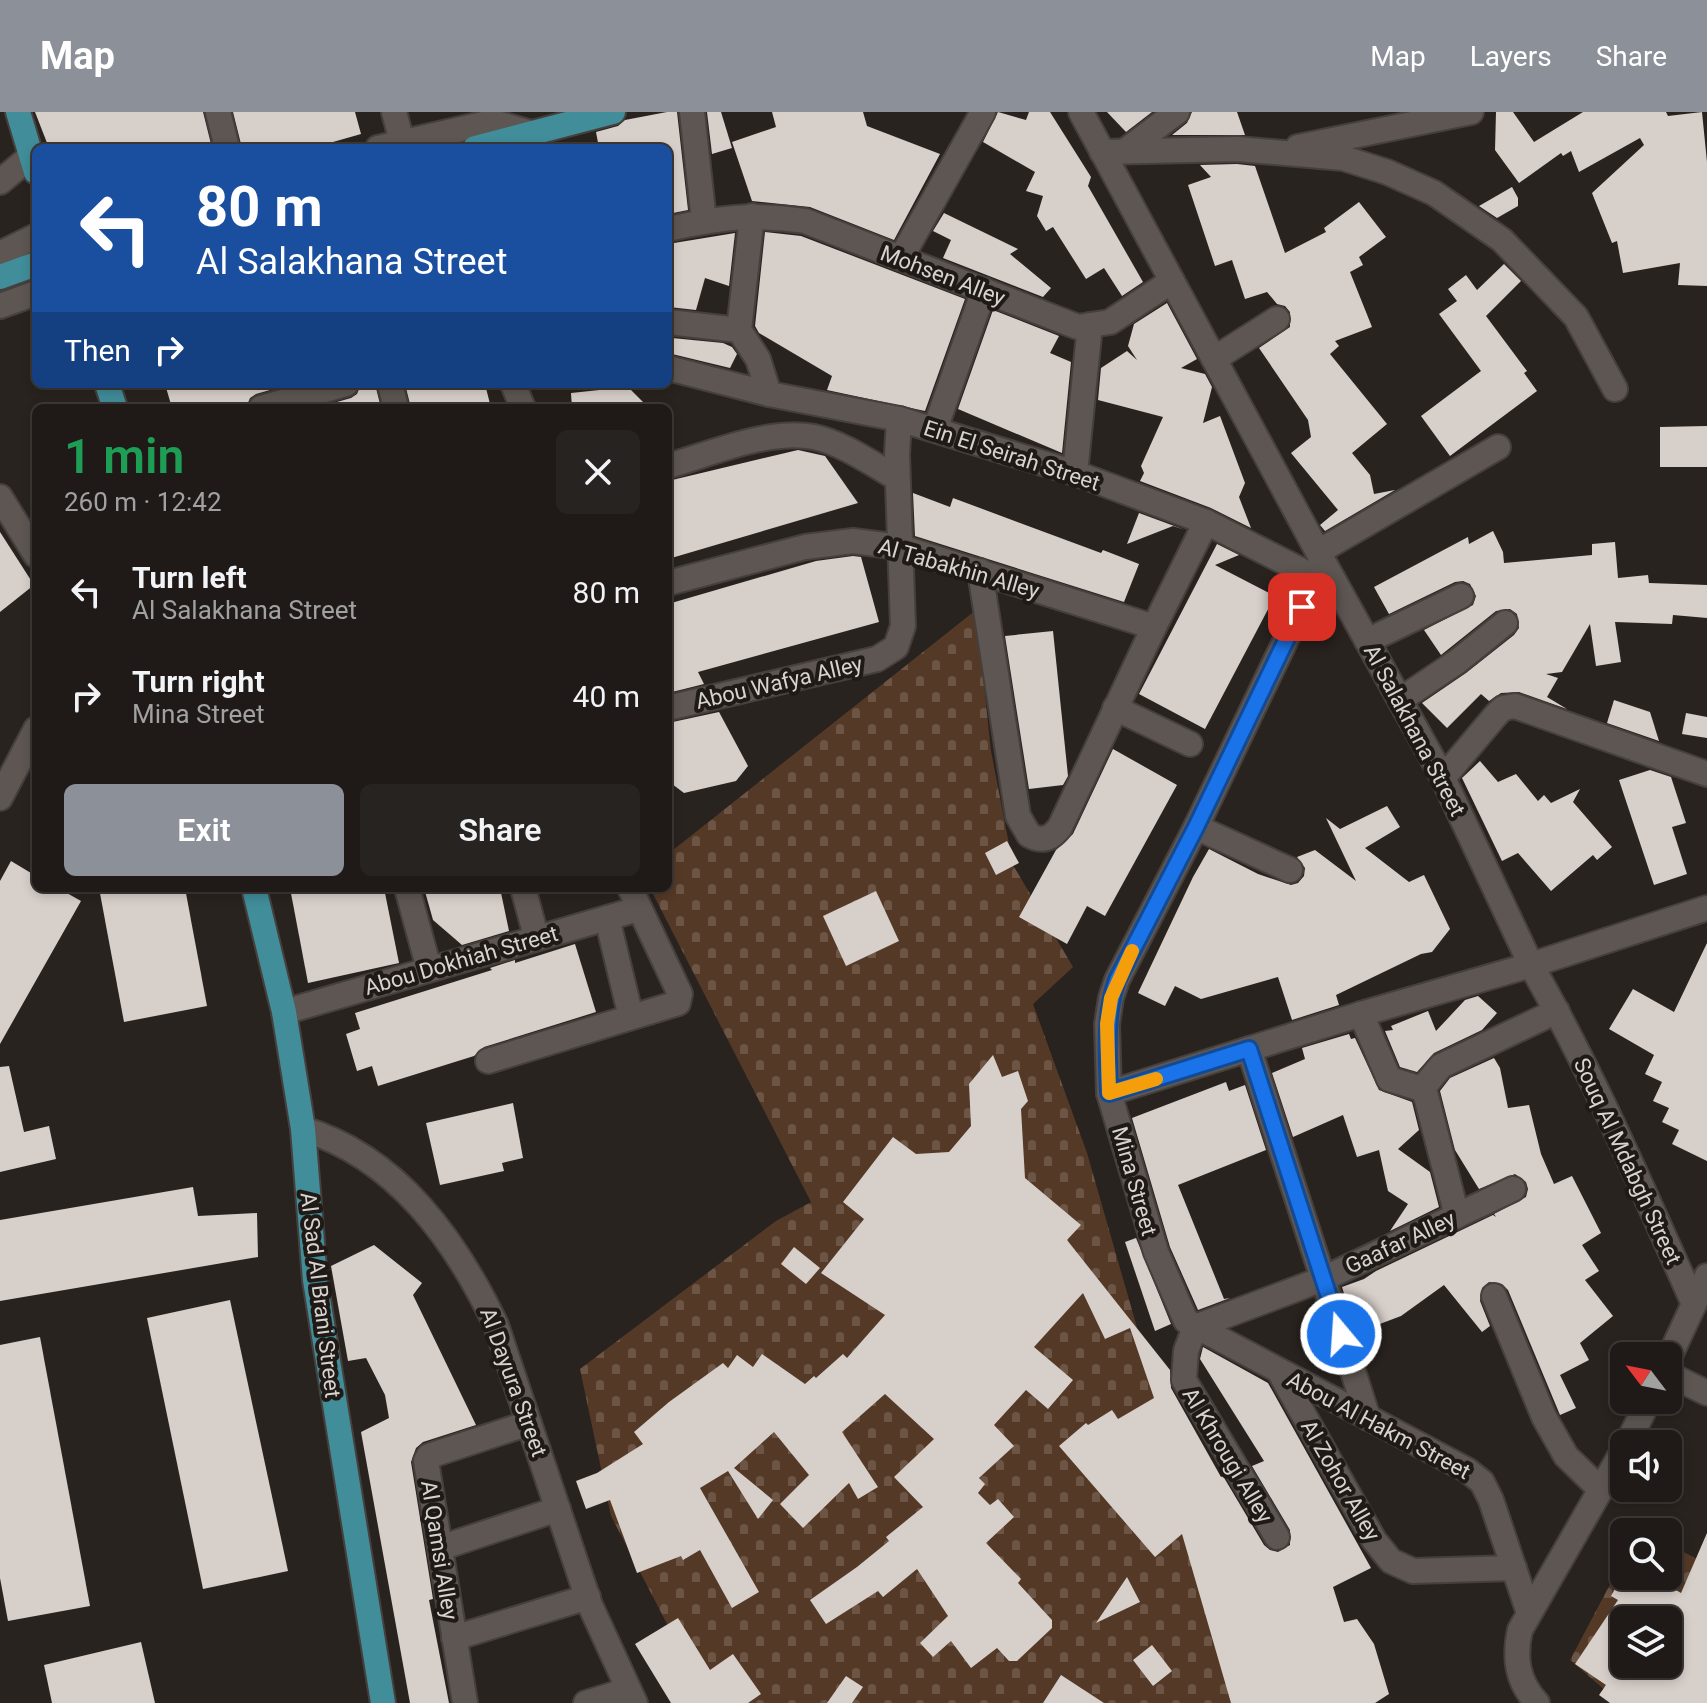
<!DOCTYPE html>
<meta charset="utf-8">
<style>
body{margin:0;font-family:Roboto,sans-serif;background:#272320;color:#f1f3f6;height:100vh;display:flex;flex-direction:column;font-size:30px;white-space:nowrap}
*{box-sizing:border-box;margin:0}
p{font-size:26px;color:#a1a1a1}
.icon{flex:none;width:44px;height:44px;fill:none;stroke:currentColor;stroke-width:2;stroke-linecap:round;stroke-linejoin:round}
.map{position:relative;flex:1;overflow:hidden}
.side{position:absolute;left:32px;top:292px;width:640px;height:488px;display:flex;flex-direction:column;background:#1f1a17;border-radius:12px;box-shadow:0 4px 12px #0003,0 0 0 2px #3c3836}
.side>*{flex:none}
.guide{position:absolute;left:32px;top:32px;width:640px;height:244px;border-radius:12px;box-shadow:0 4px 12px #0003,0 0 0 2px #3c3836;background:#1a4fa0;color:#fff;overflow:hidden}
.needle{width:52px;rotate:302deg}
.buttons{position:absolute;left:1610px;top:1230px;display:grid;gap:16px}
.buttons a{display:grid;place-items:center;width:72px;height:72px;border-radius:12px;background:#1f1a17;box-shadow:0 4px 12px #0003,0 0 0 2px #3c3836;font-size:40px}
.pin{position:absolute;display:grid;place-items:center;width:68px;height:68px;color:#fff;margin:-34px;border-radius:16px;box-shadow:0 4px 12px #0006}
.me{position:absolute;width:88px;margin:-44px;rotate:342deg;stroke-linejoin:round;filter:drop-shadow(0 0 6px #0008)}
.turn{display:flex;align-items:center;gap:28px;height:168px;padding:0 32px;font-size:36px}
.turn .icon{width:104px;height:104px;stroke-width:2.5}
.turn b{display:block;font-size:56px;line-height:68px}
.then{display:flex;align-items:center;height:76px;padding:0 32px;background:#0003;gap:16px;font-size:30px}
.round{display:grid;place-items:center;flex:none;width:84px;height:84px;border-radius:12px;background:#272320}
.head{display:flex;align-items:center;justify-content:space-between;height:136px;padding:0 32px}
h1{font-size:48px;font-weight:600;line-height:60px;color:#1e9e55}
.button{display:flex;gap:16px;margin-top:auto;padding:16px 32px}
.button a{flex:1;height:92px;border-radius:12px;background:#8c9099;color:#fff;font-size:32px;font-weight:600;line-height:92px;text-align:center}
.button a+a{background:#272320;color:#f1f3f6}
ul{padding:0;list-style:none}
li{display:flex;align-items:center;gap:24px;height:104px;padding:0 32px}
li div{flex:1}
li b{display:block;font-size:30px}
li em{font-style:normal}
header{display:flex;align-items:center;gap:48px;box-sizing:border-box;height:112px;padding:0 40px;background:#8c9099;color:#fff}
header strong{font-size:38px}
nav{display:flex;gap:44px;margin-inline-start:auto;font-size:28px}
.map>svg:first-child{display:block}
.cemetery{fill:url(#cemetery-stones);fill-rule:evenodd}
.building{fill:#d7cfca;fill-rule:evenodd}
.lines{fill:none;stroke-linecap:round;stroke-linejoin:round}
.minor-casing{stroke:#45403d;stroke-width:28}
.major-casing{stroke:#45403d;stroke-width:28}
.minor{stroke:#5d5652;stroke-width:24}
.major{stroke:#418d9a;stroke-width:24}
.route-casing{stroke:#114b97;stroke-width:20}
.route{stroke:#1a73e8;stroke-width:14}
.slow{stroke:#f59e0b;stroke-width:14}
.labels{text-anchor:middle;stroke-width:8;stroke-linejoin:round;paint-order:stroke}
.street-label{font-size:22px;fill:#d7d3d0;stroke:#1f1a16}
</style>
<header>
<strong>Map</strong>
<nav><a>Map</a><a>Layers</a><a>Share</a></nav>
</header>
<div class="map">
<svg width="1707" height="1591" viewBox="0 0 1707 1591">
<defs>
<pattern id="cemetery-stones" width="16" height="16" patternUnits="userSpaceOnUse" patternTransform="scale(2)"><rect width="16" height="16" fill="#543926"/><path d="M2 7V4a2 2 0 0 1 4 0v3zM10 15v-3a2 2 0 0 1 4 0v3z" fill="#6c5544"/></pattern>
</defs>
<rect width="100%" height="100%" fill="#29231f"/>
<g class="cemetery">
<polygon points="976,498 991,639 1013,753 1073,855 1033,892 1087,1041 1242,1582 1239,1591 708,1591 611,1404 580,1257 776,1109 811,1090 650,776 668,776 668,742"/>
<path d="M1668 1432 1707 1452V1591H1620L1570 1548 1624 1446V1464H1668ZM1624 1508H1668V1552H1624Z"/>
</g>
<g class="building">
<polygon points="35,0 203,0 212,36 49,36"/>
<polygon points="233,0 355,0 361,22 312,36 242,36"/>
<polygon points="667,0 677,0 688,98 668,102 668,36 599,36 596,20 618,14 625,8"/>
<polygon points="707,0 721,0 732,36 712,42"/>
<polygon points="772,0 863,0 867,14 940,42 894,128 810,95 752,89 732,30 776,15"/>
<polygon points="998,0 1026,8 1029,0 1050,0 1091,65 1088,74 1143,170 1122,184 1104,156 1086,167 1053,115 1046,119 1037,104 1043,84 1026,79 1035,60 983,30"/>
<polygon points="1107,0 1152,0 1126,20"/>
<polygon points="1192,0 1237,0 1245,23 1172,23 1187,11"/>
<polygon points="1496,0 1513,0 1534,30 1583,0 1666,0 1668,4 1702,0 1707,50 1707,174 1678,173 1680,151 1623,161 1617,129 1612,131 1592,81 1644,33 1640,26 1579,60 1571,39 1563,44 1561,41 1519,71 1495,38"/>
<polygon points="1237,52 1255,54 1285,141 1326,120 1324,116 1359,90 1386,125 1359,145 1363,153 1350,160 1372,215 1335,229 1339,234 1330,242 1387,312 1352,341 1370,363 1374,382 1395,378 1325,419 1320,413 1338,398 1291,341 1311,325 1308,308 1259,236 1290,215 1290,200 1285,194 1277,192 1267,180 1245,187 1232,148 1215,154 1188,73 1211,65 1200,53"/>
<polygon points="1512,75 1518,86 1518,94 1497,106 1479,94"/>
<polygon points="944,101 1018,137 1010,142 1051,176 1043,185 943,146 951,128 933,119"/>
<polygon points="765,120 801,124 965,187 925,299 827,278 832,264 759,221 755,214"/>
<polygon points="735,121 729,174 705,166 696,198 669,195 674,177 668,176 668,132"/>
<polygon points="1504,152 1521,169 1486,204 1527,259 1524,261 1537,279 1450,344 1421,304 1481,259 1439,202 1457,189 1448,177 1466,163 1477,178"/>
<polygon points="1167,191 1197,247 1181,256 1205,262 1212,275 1203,311 1220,304 1245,371 1239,385 1251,416 1211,396 1140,369 1144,361 1141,354 1163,305 1098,288 1101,256 1127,239 1137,248 1128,234 1134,212"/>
<polygon points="993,198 1059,224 1050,241 1071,250 1062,341 958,297"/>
<polygon points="672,226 723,231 732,235 737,242 730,256 668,241"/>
<polygon points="165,272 291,272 256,282 250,286 246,296 172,296"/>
<polygon points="361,272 375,272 381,296 316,296 351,286 357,282"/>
<polygon points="405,272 485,272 491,296 411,296"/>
<polygon points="628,275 649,296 572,296 571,281"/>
<polygon points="1707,314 1707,355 1660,355 1660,315"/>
<polygon points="798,338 825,344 858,391 668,447 668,369"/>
<polygon points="913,381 950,395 953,386 1101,441 1103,438 1139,452 1124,490 915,424"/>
<polygon points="1139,401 1185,418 1173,414 1127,432"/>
<polygon points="1493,419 1503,440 1504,451 1592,443 1592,432 1615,430 1618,466 1648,463 1649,471 1707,473 1707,506 1673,503 1672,512 1615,510 1621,550 1596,554 1590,512 1562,560 1546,562 1558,566 1547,585 1567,597 1519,580 1501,581 1489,589 1481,582 1447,616 1422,591 1466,561 1514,523 1519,516 1517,502 1510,497 1496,499 1441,543 1424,518 1473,493 1476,484 1470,472 1463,469 1455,470 1389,502 1374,475 1468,425 1469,432"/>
<polygon points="0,420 34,473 0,500"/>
<polygon points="1217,432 1239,443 1215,453 1275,484 1205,617 1139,582"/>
<polygon points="853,444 861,445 879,510 698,560 704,572 668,581 668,492 816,449"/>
<polygon points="1053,519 1068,664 1063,673 1029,677 1005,524"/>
<polygon points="1614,588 1650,600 1659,629 1607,611"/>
<polygon points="719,600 748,654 736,669 684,681 668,669 668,611"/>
<polygon points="1686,601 1707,605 1707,626 1682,622"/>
<polygon points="1113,637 1177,673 1105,804 1087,794 1067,832 1019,805 1056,738 1073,722"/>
<polygon points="1480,649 1498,670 1516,662 1538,689 1544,683 1551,691 1580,677 1573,690 1612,735 1597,748 1593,743 1551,779 1518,741 1502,749 1462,666"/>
<polygon points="1650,658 1671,665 1686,711 1672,715 1687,762 1654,773 1619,668"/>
<polygon points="1387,694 1400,715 1365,736 1409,770 1424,763 1450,817 1432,840 1421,842 1336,883 1339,893 1292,908 1278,865 1201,887 1175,874 1165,894 1138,881 1193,765 1209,737 1258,762 1291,773 1298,771 1304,764 1305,756 1297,745 1315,738 1356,769 1326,706 1340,717"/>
<polygon points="1007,729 1019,751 996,763 985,741"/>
<polygon points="11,749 36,764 36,776 58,776 81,789 0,932 0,769"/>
<polygon points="99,776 185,776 207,894 124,910"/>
<polygon points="290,776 384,776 399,851 308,871"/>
<polygon points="424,776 500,776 509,819 462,833 433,808"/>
<polygon points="876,779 899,829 846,854 823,804"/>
<polygon points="1707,831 1707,1049 1672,1032 1679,1018 1662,1010 1669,996 1653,989 1662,970 1645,962 1654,943 1609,917 1633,877 1674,900"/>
<polygon points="575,832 596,900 484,935 474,944 378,974 372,954 357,959 346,922 360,917 355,901 492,858 490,856 515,848 515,851"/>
<polygon points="1478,884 1497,901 1482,918 1434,941 1417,960 1400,955 1385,919 1393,918 1391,914 1428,899 1436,919 1465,888"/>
<polygon points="1349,922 1351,927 1355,926 1379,978 1412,990 1419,1018 1398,1037 1430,1060 1439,1095 1390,1119 1408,1092 1388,1079 1379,1038 1357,1045 1343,1003 1293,1025 1272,961 1305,947 1302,936"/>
<polygon points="993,943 1002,965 1018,959 1028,989 1021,997 1025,1066 1081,1113 1067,1128 1170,1258 1171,1276 1221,1365 1223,1364 1264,1433 1270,1438 1278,1440 1290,1433 1290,1418 1252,1354 1264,1349 1200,1247 1203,1235 1268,1271 1371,1456 1333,1475 1344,1510 1357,1507 1374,1532 1389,1582 1375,1591 1231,1591 1182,1422 1155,1445 1059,1334 1086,1311 1088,1313 1112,1298 1118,1307 1154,1286 1130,1216 1105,1227 1083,1181 1034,1235 1073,1268 1048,1297 1026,1278 994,1313 1014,1334 979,1366 985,1372 978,1381 990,1393 998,1387 1014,1405 986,1431 1021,1467 1018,1471 1052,1508 1052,1516 1017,1549 1009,1549 997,1536 971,1556 951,1529 933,1545 920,1531 948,1504 917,1457 883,1485 878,1479 826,1512 810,1488 857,1455 889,1429 886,1425 923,1395 894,1365 934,1327 885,1282 842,1320 878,1375 858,1387 849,1371 803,1416 780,1392 809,1363 774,1320 734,1356 773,1388 758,1407 728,1359 700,1376 759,1480 732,1496 700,1438 683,1448 681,1444 637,1461 610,1388 586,1397 576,1369 597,1361 643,1332 634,1320 669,1290 723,1251 728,1256 737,1243 753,1255 762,1242 805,1272 814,1264 816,1266 843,1242 847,1246 885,1203 821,1161 864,1107 843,1090 893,1025 916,1042 949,1040 971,1014 969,972"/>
<polygon points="1494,946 1500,956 1508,996 1529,993 1541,1042 1554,1072 1572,1064 1601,1121 1582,1133 1599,1159 1585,1168 1613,1204 1580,1231 1589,1248 1560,1263 1576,1296 1560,1303 1508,1178 1502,1172 1489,1170 1482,1176 1480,1189 1490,1214 1482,1220 1444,1173 1401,1204 1356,1221 1342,1175 1364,1167 1376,1159 1493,1103 1496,1105 1494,1102 1526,1085 1528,1077 1526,1070 1515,1062 1479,1077 1455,1038 1440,979 1450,966"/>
<polygon points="9,954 24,1020 49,1014 56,1047 0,1060 0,955"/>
<polygon points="1226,970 1229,979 1245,973 1266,1038 1178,1073 1224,1187 1230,1186 1198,1198 1170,1135 1132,1006"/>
<polygon points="513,991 523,1046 502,1051 504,1059 440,1073 426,1011"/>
<polygon points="193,1075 198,1104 257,1101 258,1145 0,1189 0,1108"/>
<polygon points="1136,1126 1171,1212 1155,1219 1125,1130"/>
<polygon points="374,1133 422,1171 413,1183 476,1313 423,1330 416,1336 411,1350 433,1487 429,1488 449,1591 410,1591 361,1320 389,1306 385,1283 366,1246 348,1249 331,1154"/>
<polygon points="794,1135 820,1156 806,1172 781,1152"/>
<polygon points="230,1188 288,1459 203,1477 147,1206"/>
<polygon points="40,1225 90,1494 8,1509 0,1466 0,1233"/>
<path d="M1707 1421V1591H1610L1599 1583 1606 1573 1575 1552 1618 1488 1611 1484 1622 1464H1652L1681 1481ZM1624 1492 1651 1508H1668V1519L1677 1523 1668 1540V1552H1624Z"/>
<polygon points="1127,1465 1140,1490 1096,1511"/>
<polygon points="678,1506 710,1558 733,1542 761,1582 748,1591 671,1591 635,1532"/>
<polygon points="141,1530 155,1591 52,1591 44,1553"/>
<polygon points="1152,1533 1172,1559 1153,1574 1133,1548"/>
<polygon points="1061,1563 1104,1591 1043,1591"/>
<polygon points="846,1564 863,1575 852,1591 827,1591"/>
</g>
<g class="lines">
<g class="minor-casing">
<g id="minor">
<polyline points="218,0 227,36"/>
<polyline points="394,0 402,30"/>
<polyline points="692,0 704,109"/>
<polyline points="1081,0 1318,440 1443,666 1531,853 1361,902 1109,981"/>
<polyline points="1298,35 1471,0"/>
<polyline points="378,36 483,12 497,11 531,21"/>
<polyline points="1125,39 1177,0"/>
<polyline points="1102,40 1237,37 1343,46 1387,60 1434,81 1502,128 1576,205 1615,277"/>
<polyline points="0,70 31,44"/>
<polyline points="752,104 739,218 758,247 769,282"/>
<path d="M668 117C718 106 753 101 805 109L1078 215 1110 210 1172 169"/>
<polyline points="0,142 36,124"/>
<polyline points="901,146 983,0"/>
<polyline points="0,194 36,181"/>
<polyline points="668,210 739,218"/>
<polyline points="1214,247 1277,207"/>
<polyline points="668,256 769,282 899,307 1075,361 1206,410 1328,472"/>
<polyline points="390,272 396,296"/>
<polyline points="513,272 523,296"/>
<polyline points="261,296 346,272"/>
<polyline points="935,317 984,178"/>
<path d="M668 354C710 342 770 316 814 325 843 331 872 352 897 366"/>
<polyline points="1075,361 1090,213"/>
<polyline points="0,385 36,443"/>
<polyline points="1318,440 1498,335"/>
<path d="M980 459 1018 704 1029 723C1042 730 1051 727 1060 715L1154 515 1206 410"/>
<polyline points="1315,467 1196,715 1117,868 1111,886 1107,912 1109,981 1156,1140 1186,1209 1467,1358 1482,1370 1491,1388 1529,1501"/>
<polyline points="668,471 805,435 853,429 900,435 1154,515"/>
<polyline points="1367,529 1461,484"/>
<polyline points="1400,588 1458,549 1505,511"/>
<polyline points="668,596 877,547 896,535 903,514 897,343 899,307"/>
<polyline points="1115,596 1190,632"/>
<polyline points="1443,666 1496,603 1503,596 1515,594 1707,662"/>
<polyline points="0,686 36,617"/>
<polyline points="1196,715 1290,758"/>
<polyline points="407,776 429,857"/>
<polyline points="523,776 536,824"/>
<polyline points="607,806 631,905"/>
<polyline points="284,900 638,797"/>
<polyline points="1361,902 1389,967 1422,977 1426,984 1457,1104"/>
<polyline points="1249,937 1368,1306"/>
<polyline points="488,949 678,891 680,882 630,776"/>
<polyline points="1422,977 1441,954 1557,899"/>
<path d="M303 1017C397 1045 456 1129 496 1213L590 1493 635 1591"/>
<polyline points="1494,1184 1544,1305 1566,1344 1601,1378"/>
<path d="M1694 1192C1643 1078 1593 962 1531 853L1707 796"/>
<polyline points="1195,1215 1323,1167 1513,1077"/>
<polyline points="1195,1215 1186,1239 1184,1268 1277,1425"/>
<polyline points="1668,1248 1707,1164"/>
<polyline points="1279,1259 1374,1428 1391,1449 1413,1459 1514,1456"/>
<polyline points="1668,1262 1707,1281"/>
<polyline points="1627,1332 1649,1288"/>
<polyline points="440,1436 558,1397"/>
<polyline points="454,1526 588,1485"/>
<polyline points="465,1591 426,1349 429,1344 529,1311"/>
<polyline points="586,1591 628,1578"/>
<path d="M1537 1591C1517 1569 1514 1546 1520 1518L1624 1337"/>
</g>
</g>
<g class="major-casing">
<g id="major">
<polyline points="18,0 36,60"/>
<polyline points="475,36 613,0"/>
<polyline points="0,165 36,152"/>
<polyline points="107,272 115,296"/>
<polyline points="254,776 284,900 303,1017 315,1168 383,1591"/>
</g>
</g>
<use href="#minor" class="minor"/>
<use href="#major" class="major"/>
</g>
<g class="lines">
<g class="route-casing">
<path id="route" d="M1302 495 1196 715 1117 868C1104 905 1108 943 1109 981L1249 937 1341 1222"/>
</g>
<use href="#route" class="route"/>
<polyline class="slow" points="1132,839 1111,886 1107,912 1109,981 1156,967"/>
</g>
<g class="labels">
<g class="street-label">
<text transform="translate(943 163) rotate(21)" y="8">Mohsen Alley</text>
<text transform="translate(1012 343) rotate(18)" y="8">Ein El Seirah Street</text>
<text transform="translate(959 456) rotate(16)" y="8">Al Tabakhin Alley</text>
<text transform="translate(779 570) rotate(-13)" y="8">Abou Wafya Alley</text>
<text transform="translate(1415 618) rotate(62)" y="8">Al Salakhana Street</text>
<text transform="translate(461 848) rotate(-16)" y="8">Abou Dokhiah Street</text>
<text transform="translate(1628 1049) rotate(65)" y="8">Souq Al Mdabgh Street</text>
<text transform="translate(1135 1069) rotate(74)" y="8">Mina Street</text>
<text transform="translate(1400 1130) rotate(-25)" y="8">Gaafar Alley</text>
<text transform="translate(321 1183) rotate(83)" y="8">Al Sad Al Brani Street</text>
<text transform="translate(514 1270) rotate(70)" y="8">Al Dayura Street</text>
<text transform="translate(1379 1313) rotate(28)" y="8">Abou Al Hakm Street</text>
<text transform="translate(1228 1343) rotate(59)" y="8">Al Khrougi Alley</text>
<text transform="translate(1341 1368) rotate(60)" y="8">Al Zohor Alley</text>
<text transform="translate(440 1438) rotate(81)" y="8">Al Qamsi Alley</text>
</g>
</g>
</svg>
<div class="buttons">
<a><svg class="needle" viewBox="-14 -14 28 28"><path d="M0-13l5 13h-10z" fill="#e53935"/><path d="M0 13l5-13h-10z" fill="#a1a1a1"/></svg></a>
<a><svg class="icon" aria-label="sound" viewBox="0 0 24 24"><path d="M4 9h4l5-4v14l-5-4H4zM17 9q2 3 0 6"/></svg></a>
<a><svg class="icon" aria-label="search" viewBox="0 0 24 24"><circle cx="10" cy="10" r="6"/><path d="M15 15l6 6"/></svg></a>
<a><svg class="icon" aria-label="layers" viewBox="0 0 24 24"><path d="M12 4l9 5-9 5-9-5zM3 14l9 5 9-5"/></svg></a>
</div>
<div class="pin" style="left:1302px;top:495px;background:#d93025"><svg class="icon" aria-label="arrive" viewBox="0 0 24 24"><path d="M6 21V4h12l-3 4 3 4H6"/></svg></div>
<svg class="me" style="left:1341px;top:1222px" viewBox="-20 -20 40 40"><circle r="17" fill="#1a73e8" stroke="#fff" stroke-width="3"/><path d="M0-11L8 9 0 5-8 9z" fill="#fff"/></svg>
<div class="guide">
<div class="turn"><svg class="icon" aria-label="left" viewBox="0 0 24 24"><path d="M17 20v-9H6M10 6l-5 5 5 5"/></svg><div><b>80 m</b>Al Salakhana Street</div></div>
<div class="then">Then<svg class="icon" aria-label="right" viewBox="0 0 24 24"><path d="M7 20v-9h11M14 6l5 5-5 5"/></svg></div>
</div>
<section class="side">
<div class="head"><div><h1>1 min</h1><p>260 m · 12:42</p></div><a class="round"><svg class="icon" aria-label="close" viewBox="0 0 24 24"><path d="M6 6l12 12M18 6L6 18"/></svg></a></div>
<ul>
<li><svg class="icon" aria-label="left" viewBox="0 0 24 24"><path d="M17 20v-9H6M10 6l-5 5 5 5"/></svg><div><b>Turn left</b><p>Al Salakhana Street</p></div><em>80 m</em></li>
<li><svg class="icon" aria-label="right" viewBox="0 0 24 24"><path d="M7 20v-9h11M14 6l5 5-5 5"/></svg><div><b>Turn right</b><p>Mina Street</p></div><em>40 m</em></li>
</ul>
<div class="button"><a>Exit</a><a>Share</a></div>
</section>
</div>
